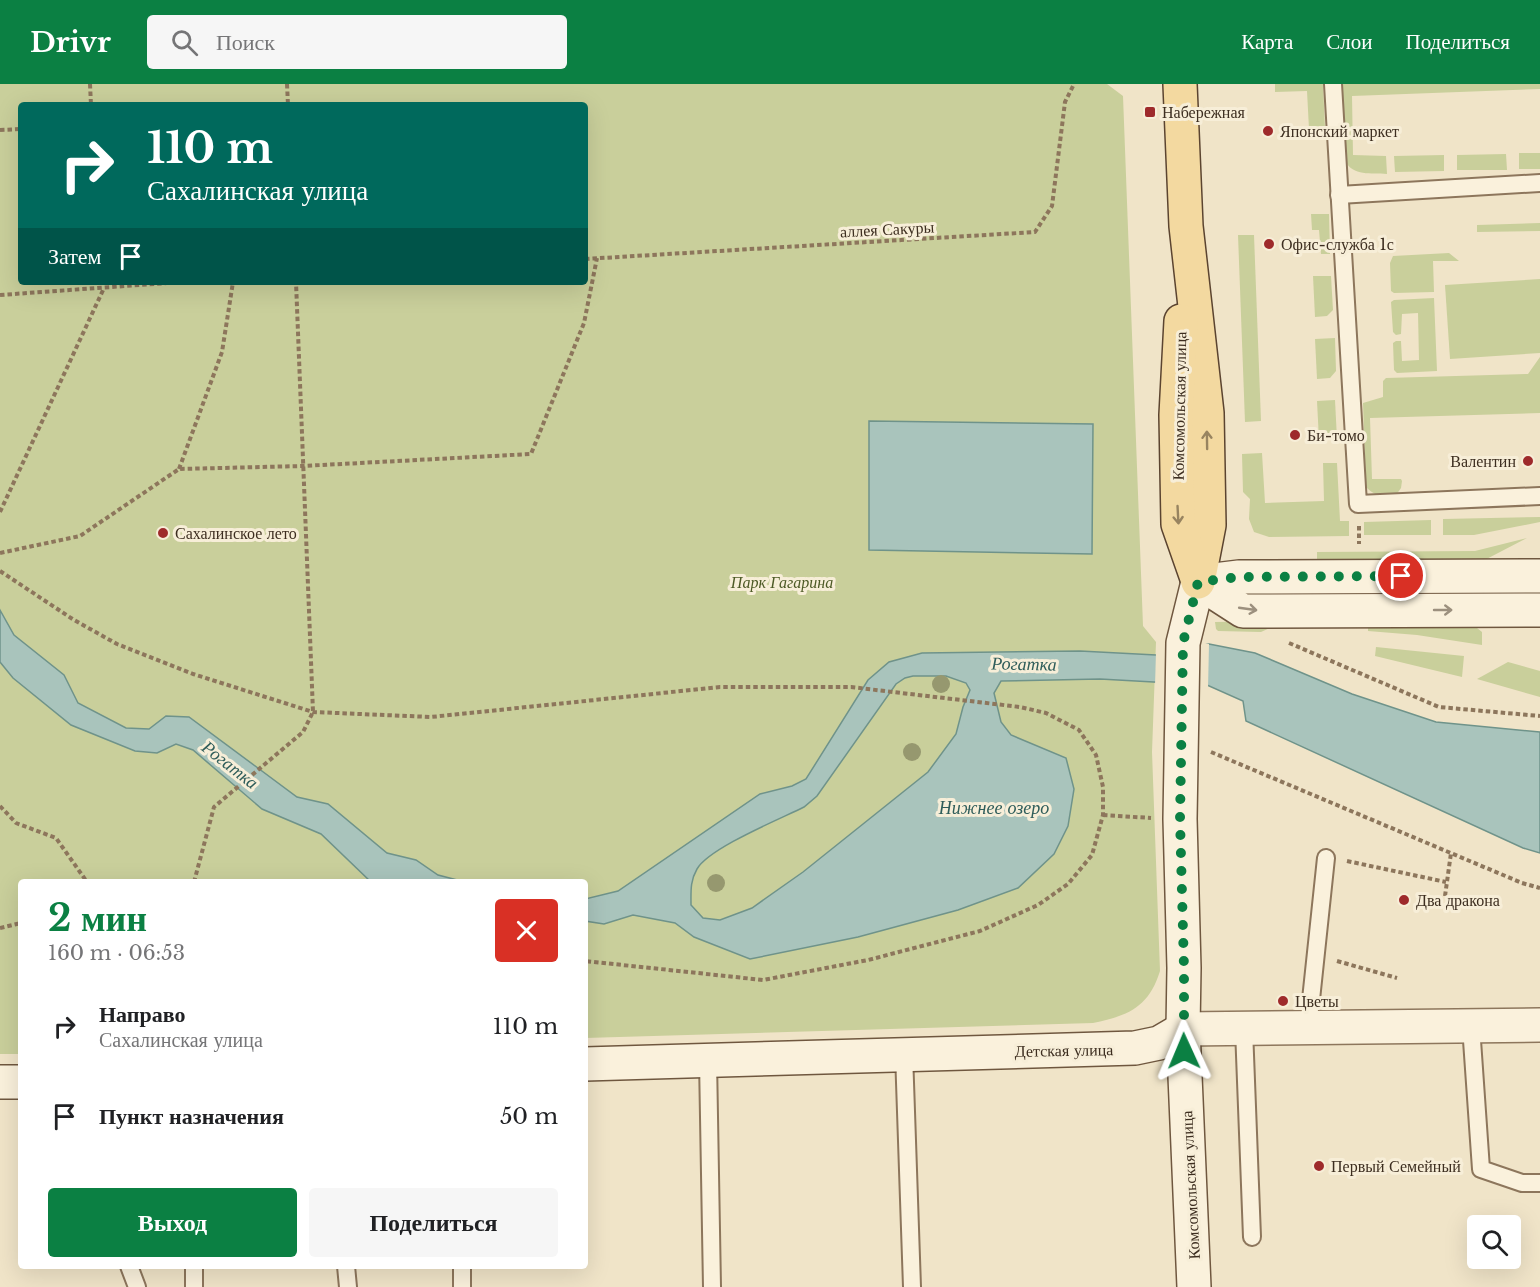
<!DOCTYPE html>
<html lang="ru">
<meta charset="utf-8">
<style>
body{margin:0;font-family:"Libre Baskerville",serif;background:#f6f6f6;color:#202124;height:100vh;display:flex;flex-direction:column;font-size:22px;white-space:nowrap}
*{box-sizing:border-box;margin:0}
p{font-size:20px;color:#757577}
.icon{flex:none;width:33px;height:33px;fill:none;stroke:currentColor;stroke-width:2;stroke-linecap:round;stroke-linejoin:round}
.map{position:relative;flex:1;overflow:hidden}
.drawer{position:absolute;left:18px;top:795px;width:570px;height:390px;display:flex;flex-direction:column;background:#fff;border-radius:6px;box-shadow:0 6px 24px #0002}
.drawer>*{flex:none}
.hud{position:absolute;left:18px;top:18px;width:570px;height:183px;border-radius:6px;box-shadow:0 6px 24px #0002;background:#00695c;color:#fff;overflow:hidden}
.tools{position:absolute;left:1467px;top:1131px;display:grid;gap:12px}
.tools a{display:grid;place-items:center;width:54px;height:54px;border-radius:6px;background:#fff;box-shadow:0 6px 24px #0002;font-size:30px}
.pin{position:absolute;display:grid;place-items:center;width:51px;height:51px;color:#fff;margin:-26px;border:3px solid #fff;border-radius:50%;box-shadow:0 2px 6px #0007}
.me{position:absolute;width:66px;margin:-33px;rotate:359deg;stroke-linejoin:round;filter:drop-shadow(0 0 4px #0008)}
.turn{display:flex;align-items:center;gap:21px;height:126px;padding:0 30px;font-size:27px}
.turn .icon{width:78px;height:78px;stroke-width:2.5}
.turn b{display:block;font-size:42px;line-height:51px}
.then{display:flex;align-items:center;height:57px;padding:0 30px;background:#0003;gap:12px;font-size:22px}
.round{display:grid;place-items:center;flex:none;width:63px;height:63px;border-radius:6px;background:#f6f6f6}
.head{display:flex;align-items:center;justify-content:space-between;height:102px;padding:0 30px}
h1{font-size:36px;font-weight:700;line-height:45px;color:#0b8043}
.action{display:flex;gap:12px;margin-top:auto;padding:12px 30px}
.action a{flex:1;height:69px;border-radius:6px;background:#0b8043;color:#fff;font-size:24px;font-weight:700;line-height:69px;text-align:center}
.action a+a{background:#f6f6f6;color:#202124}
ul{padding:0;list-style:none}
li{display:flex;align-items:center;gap:18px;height:90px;padding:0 30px}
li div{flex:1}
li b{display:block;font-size:22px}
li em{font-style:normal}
header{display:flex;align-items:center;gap:36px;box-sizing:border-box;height:84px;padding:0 30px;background:#0b8043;color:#fff}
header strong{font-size:28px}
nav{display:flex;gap:33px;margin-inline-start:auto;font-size:21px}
.search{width:420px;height:54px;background:#f6f6f6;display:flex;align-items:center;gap:15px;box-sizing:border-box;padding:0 21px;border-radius:6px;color:#757577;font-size:22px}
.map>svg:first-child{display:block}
.green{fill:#c9cf9b;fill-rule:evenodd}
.water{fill:#a9c4bc;stroke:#6f938a;stroke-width:1.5;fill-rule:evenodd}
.pier{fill:#f0e4c8}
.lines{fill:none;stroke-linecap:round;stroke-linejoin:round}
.lane-casing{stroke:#8d765c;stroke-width:20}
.street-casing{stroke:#8d765c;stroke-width:36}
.secondary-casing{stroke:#6f573f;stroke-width:36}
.primary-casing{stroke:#5b4430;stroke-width:36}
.path{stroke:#8d765c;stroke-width:4;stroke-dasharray:4.5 3;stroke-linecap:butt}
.lane{stroke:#faf1dc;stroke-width:16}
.street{stroke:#faf1dc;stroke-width:33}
.secondary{stroke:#faf1dc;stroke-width:33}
.primary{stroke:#f3d9a0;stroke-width:33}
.tree{fill:#96986f}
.oneway{stroke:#988460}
.oneway2{stroke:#9c907e}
.route{stroke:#0b8043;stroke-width:10;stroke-dasharray:0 18}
.poi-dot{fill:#9e2a2b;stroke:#f7eed8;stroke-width:2}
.labels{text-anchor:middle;stroke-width:6;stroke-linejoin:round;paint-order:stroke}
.poi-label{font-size:16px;fill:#3d2e20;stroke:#f7eed8;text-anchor:start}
.street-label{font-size:16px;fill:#3d2e20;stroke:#f7eed8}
.park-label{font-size:16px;font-style:italic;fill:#4d5a26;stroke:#f7eed8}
.water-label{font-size:18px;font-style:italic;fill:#2f5d5a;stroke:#f7eed8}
</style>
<header>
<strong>Drivr</strong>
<div class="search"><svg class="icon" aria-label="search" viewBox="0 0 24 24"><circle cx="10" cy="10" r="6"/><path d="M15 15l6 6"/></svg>Поиск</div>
<nav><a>Карта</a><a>Слои</a><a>Поделиться</a></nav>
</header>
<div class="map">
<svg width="1540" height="1203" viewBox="0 0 1540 1203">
<rect width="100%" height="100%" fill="#f0e4c8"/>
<g class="green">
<path d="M0 0H1107L1123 12 1143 542 1156 558 1152 668 1160 887C1149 923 1128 932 1093 939L585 954V798H21V970H0ZM21 21H585V198H21Z"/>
<polygon points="1275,0 1323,0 1325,44 1309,45 1307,7 1275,8"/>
<path d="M1339 0H1540V5L1352 12 1353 71 1386 72 1387 90C1371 89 1353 92 1345 77Z"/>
<rect x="1519" y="69" width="21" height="16"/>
<polygon points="1506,70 1507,86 1457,86 1457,71"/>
<polygon points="1444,71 1444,87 1395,88 1394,72"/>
<polygon points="1311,130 1329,130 1330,170 1321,170 1319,146 1312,146"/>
<polygon points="1540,139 1540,147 1477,148 1477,141"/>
<polygon points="1238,151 1254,151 1261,337 1245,338"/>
<polygon points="1449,169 1459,177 1433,177 1434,208 1394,209 1391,207 1390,179 1393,172"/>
<polygon points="1313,192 1331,192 1333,226 1327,232 1315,233"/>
<polygon points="1540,195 1540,269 1450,275 1445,201"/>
<polygon points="1434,214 1437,287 1397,289 1394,286 1393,259 1396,257 1401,257 1402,277 1419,276 1418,229 1402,230 1401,250 1396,251 1393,248 1391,218 1394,216"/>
<polygon points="1335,254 1336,287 1330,294 1317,295 1315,255"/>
<path d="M1540 273V329L1370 334 1372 395H1401L1402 397 1401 404 1396 411C1384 412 1375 413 1366 403L1363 319 1383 313V297L1386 294 1528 290Z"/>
<polygon points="1335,316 1337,355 1319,356 1317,317"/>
<polygon points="1262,369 1265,419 1324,417 1323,379 1337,379 1340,437 1349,437 1349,452 1269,453 1254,448 1249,435 1250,415 1243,408 1242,370"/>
<polygon points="1540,433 1540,438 1474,451 1443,451 1443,435"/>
<polygon points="1431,436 1431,451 1364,451 1364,438"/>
<polygon points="1527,454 1475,481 1317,482 1317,468 1475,467"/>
<polygon points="1467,536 1482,548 1482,561 1417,551 1368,547 1368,537"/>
<polygon points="1276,537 1274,542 1261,548 1218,547 1216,545 1215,538"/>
<polygon points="1376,563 1464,572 1462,593 1375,572"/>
<polygon points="1508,578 1540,587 1540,613 1477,595"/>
</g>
<g class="water">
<polygon points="869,337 1093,340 1092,470 869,466"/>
<polygon points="0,526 14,551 64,591 78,619 126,644 149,645 166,632 189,633 297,713 328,720 387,769 416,776 438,791 465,798 371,798 321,750 262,725 193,666 176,660 157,669 135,667 71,641 13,594 0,578"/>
<path d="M1209 560 1255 569 1352 610 1436 638 1540 648V769L1523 764 1246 637 1243 617 1207 601 1100 595 1001 597 994 609 1001 638 1011 651 1066 674 1074 705 1068 742 1054 770 1018 804 958 826 858 853 750 875 694 853 675 839 633 831 604 840 585 837V815L618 807 760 710 792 702 806 695 868 596 889 578 922 569 1080 567 1156 571ZM913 592H946L966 599 970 606 963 623 956 650 928 688 803 788 752 824 720 836 703 834 691 821C691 807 690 797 697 785 709 764 780 735 804 723L817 712 896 600 905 594Z"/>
</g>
<polygon class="pier" points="1196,560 1209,560 1208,605 1155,602 1156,568"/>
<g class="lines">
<g class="lane-casing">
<g id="lane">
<polyline points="1333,0 1358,420 1540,412"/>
<polyline points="1339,111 1540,99"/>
<polyline points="1471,942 1481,1085 1522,1099 1540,1099"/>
<polyline points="1308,944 1326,774"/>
<polyline points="1244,945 1252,1153"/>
<polyline points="904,969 912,1203"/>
<polyline points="708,976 712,1203"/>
<polyline points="129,1182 137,1203"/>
<polyline points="194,1182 194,1203"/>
<polyline points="346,1182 348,1203"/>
<polyline points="462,1182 462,1203"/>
</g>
</g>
<g class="street-casing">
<polyline id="street" points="1183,945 1540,941"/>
</g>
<g class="secondary-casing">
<g id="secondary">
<polyline points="1198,498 1243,527 1540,526"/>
<polyline points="1198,498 1239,493 1540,492"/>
<polyline points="585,980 1135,964 1159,959 1183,945"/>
<polyline points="0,998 21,998"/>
<polyline points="1194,1203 1183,945 1184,884 1180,735 1183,559 1198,498"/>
</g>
</g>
<g class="primary-casing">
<g id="primary">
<polyline points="1180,0 1186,142 1207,329 1209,441 1198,498"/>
<polyline points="1181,237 1176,331 1178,440 1198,497"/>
</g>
</g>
<g class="path">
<polyline points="90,0 91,21"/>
<polyline points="287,0 288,21"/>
<polyline points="0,46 21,45"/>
<polyline points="585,175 1035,148 1052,122 1065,18 1074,0"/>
<polyline points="0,211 181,198"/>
<polyline points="179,385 222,268 233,198"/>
<polyline points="0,428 104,204"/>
<polyline points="1359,442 1359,460"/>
<polyline points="0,469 80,452 179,385 303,382 531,370 584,239 597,174"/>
<polyline points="0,487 74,536 117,560 193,590 313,628 431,633 720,603 851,603 1020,623 1046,629 1079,646 1096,671 1103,703 1103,731 1092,771 1068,800 1038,821 980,847 868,876 763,896 585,877"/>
<polyline points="1289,559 1439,623 1540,632"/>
<polyline points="1211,668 1522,799 1540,804"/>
<polyline points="0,722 16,739 56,754 87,798"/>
<polyline points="1103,731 1151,734"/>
<polyline points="1347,777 1446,798"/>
<polyline points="194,798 214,723 303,648 313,628 296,198"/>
<polyline points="1445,812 1451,769"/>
<polyline points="0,844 21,839"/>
<polyline points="1337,877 1397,894"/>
</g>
<use href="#lane" class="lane"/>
<use href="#street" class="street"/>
<use href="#secondary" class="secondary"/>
<use href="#primary" class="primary"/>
</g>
<g class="tree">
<circle cx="941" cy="600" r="9"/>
<circle cx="912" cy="668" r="9"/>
<circle cx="716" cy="799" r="9"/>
</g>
<defs><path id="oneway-shaft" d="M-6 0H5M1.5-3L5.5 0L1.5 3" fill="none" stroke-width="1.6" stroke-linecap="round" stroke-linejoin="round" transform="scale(1.5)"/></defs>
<g class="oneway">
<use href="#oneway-shaft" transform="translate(1207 356) rotate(-91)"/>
<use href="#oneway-shaft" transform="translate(1178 431) rotate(87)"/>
</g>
<g class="oneway2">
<use href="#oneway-shaft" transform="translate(1248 525) rotate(8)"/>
<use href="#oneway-shaft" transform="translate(1443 526)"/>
</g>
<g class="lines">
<polyline class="route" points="1184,967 1184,884 1180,735 1183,559 1198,498 1239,493 1401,492"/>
</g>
<g class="poi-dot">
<rect x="1144" y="22" width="12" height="12" rx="3"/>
<circle cx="1268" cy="47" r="6"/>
<circle cx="1269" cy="160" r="6"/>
<circle cx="1295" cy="351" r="6"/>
<circle cx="1528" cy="377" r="6"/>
<circle cx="163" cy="449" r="6"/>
<circle cx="1404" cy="816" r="6"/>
<circle cx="1283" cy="917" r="6"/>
<circle cx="1319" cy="1082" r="6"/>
</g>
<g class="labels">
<g class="poi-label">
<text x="1162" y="34">Набережная</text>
<text x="1280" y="53">Японский маркет</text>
<text x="1281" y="166">Офис-служба 1с</text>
<text x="1307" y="357">Би-томо</text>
<text x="1516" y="383" text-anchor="end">Валентин</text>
<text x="175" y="455">Сахалинское лето</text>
<text x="1416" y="822">Два дракона</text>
<text x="1295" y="923">Цветы</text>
<text x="1331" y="1088">Первый Семейный</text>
</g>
<g class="street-label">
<text transform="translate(887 145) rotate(-3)" y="6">аллея Сакуры</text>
<text transform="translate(1179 322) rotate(-89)" y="6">Комсомольская улица</text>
<text transform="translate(1064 966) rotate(-1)" y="6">Детская улица</text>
<text transform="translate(1190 1101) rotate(-93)" y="6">Комсомольская улица</text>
</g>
<g class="park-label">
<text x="782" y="504">Парк Гагарина</text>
</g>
<g class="water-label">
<text transform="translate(1024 580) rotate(1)" y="6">Рогатка</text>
<text transform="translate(230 681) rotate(38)" y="6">Рогатка</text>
<text x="994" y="730">Нижнее озеро</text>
</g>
</g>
</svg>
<div class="tools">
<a><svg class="icon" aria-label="search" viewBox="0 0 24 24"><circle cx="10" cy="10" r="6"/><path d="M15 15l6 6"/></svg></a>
</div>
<div class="pin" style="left:1401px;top:492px;background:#d93025"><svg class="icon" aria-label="arrive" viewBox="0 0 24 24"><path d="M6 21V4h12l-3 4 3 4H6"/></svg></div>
<svg class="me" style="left:1184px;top:967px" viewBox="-20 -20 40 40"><path d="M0-17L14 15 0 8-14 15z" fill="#0b8043" stroke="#fff" stroke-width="4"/></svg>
<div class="hud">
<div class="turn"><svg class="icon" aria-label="right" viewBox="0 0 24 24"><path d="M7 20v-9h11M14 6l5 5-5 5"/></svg><div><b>110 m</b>Сахалинская улица</div></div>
<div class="then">Затем<svg class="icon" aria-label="arrive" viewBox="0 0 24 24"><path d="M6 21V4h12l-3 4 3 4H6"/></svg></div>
</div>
<section class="drawer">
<div class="head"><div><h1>2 мин</h1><p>160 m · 06:53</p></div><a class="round" style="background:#d93025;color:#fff"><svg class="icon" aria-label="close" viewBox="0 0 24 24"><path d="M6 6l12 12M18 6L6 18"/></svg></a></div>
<ul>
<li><svg class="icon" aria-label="right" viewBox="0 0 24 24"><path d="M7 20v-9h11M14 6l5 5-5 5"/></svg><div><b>Направо</b><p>Сахалинская улица</p></div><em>110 m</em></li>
<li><svg class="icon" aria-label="arrive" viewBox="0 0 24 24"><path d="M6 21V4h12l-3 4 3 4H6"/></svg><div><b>Пункт назначения</b></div><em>50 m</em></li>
</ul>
<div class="action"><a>Выход</a><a>Поделиться</a></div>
</section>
</div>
